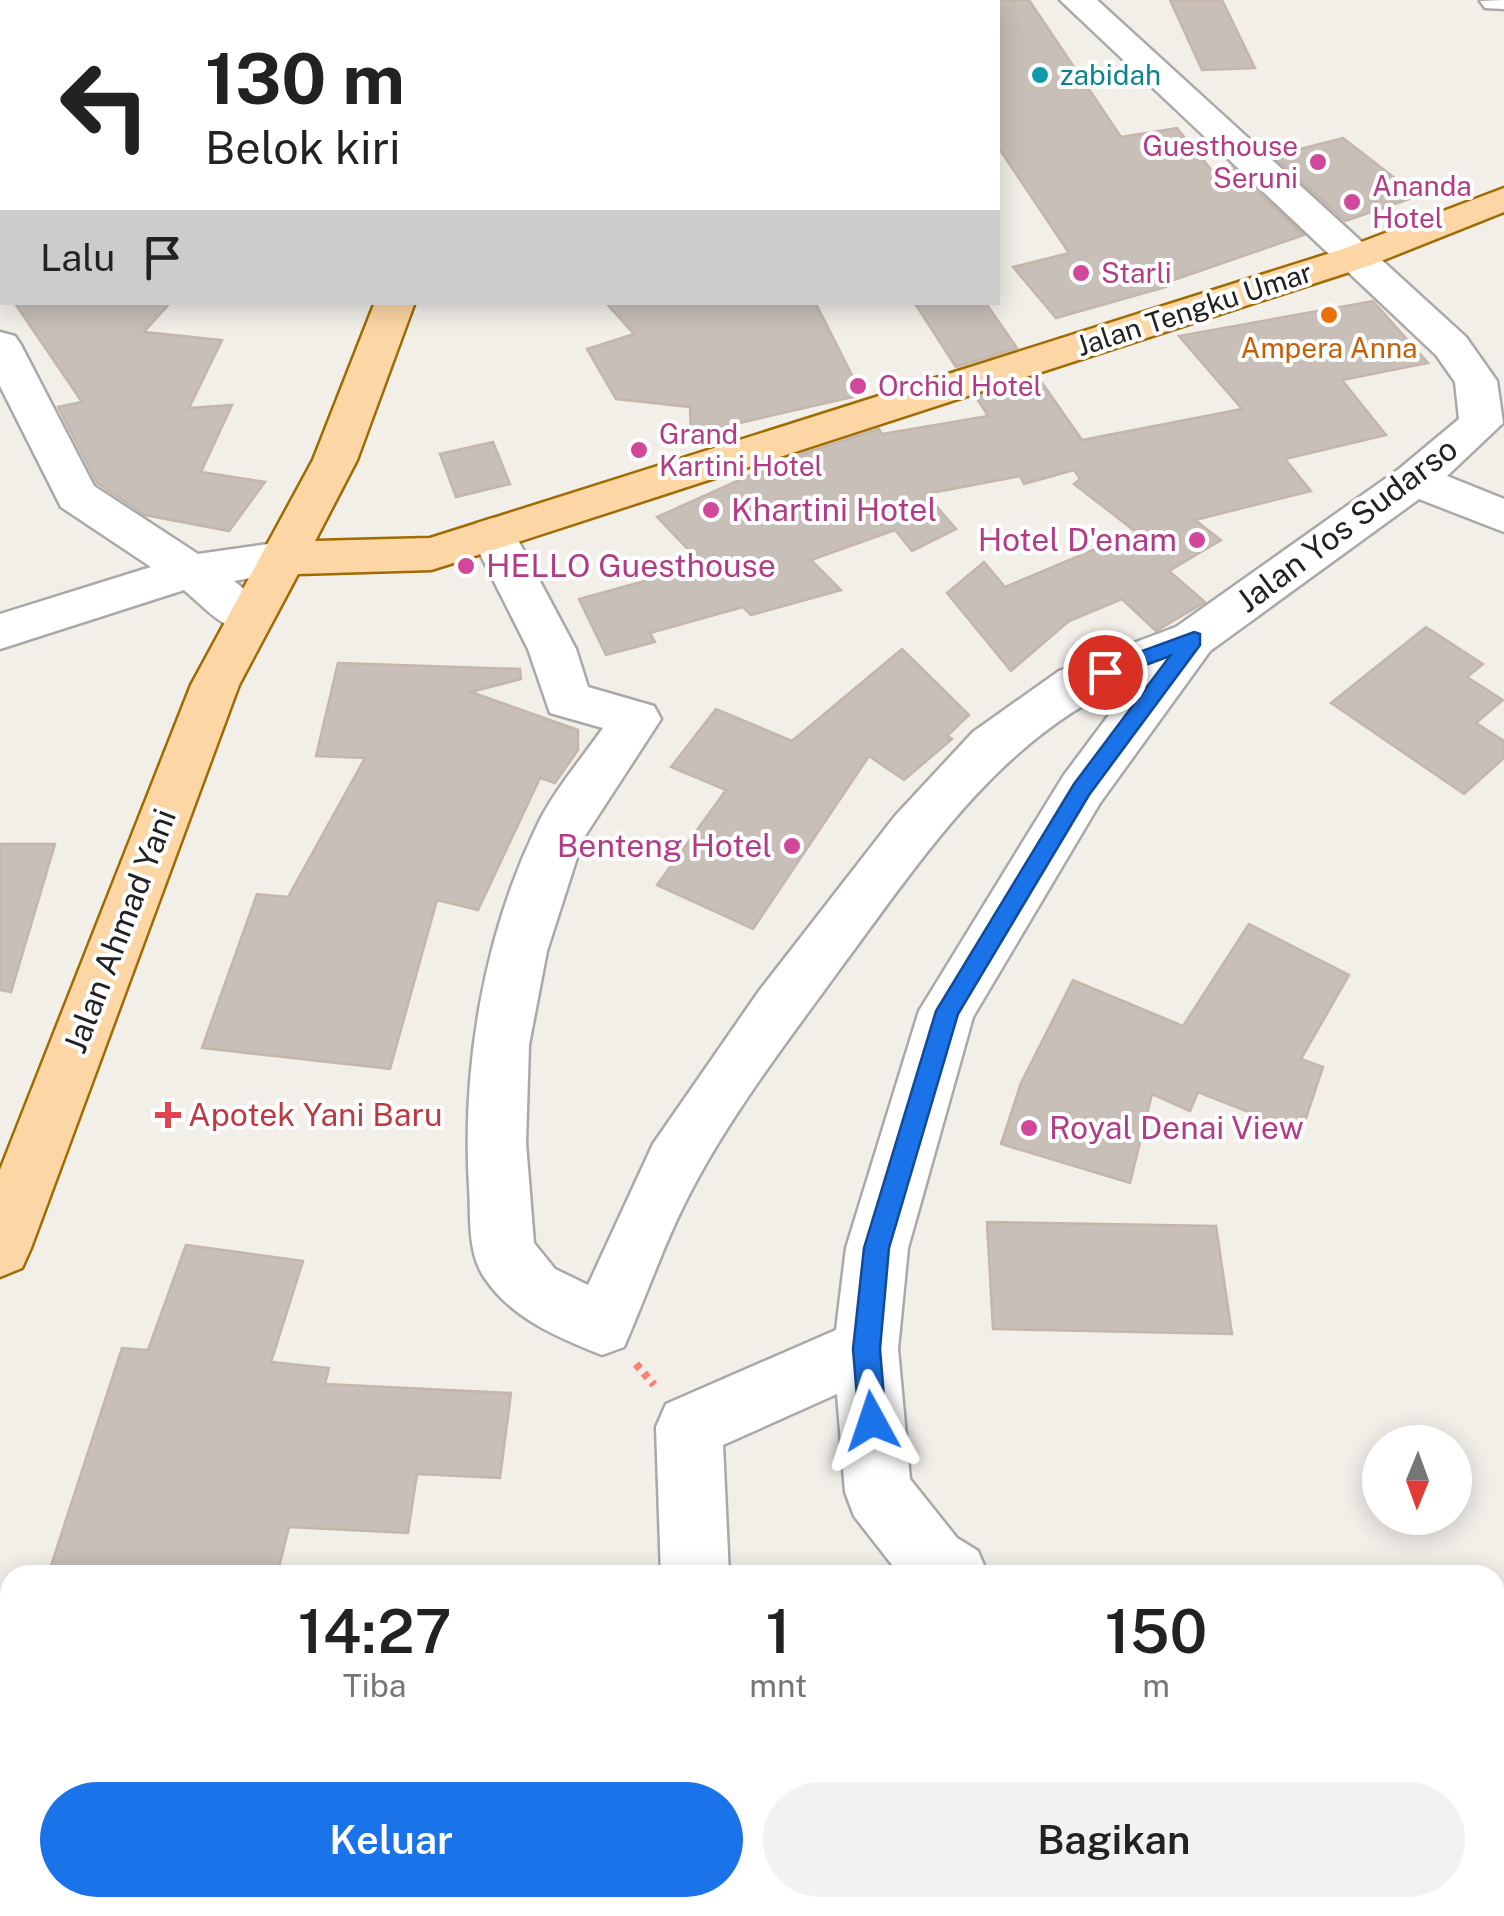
<!DOCTYPE html>
<html lang="id">
<style>
body{margin:0;font-family:"Public Sans",sans-serif;background:#f2f2f2;color:#222;height:100vh;display:flex;flex-direction:column;font-size:38px;white-space:nowrap}
*{box-sizing:border-box;margin:0}
p{font-size:32px;color:#767676}
.icon{flex:none;width:55px;height:55px;fill:none;stroke:currentColor;stroke-width:2;stroke-linecap:round;stroke-linejoin:round}
.map{position:relative;flex:1;overflow:hidden}
.side{position:absolute;left:0px;top:1565px;width:1505px;height:352px;display:flex;flex-direction:column;background:#fff;border-radius:30px 30px 0 0;box-shadow:0 5px 25px #0003}
.side>*{flex:none}
.banner{position:absolute;left:0px;top:0px;width:1000px;height:305px;box-shadow:0 5px 25px #0003;background:#fff;color:#222;overflow:hidden}
.needle{width:65px;rotate:181deg}
.fabs{position:absolute;left:1362px;top:1425px;display:grid;gap:20px}
.fabs a{display:grid;place-items:center;width:110px;height:110px;border-radius:50%;background:#fff;box-shadow:0 5px 25px #0003;font-size:50px}
.pin{position:absolute;display:grid;place-items:center;width:85px;height:85px;color:#fff;margin:-42px;border:5px solid #fff;border-radius:50%;box-shadow:0 2px 10px #0007}
.me{position:absolute;width:110px;margin:-55px;rotate:355deg;stroke-linejoin:round;filter:drop-shadow(0 0 8px #0008)}
.turn{display:flex;align-items:center;gap:35px;height:210px;padding:0 40px;font-size:45px}
.turn .icon{width:130px;height:130px;stroke-width:2.5}
.turn b{display:block;font-size:70px;line-height:85px}
.then{display:flex;align-items:center;height:95px;padding:0 40px;background:#0003;gap:20px;font-size:38px}
.eta{display:flex;justify-content:space-evenly;align-items:center;height:170px;text-align:center}
.eta b{font-size:60px;font-weight:600;line-height:70px}
.primary-button{display:flex;gap:20px;margin-top:auto;padding:20px 40px}
.primary-button a{flex:1;height:115px;border-radius:60px;background:#1a73e8;color:#fff;font-size:40px;font-weight:600;line-height:115px;text-align:center}
.primary-button a+a{background:#f2f2f2;color:#222}
.map>svg:first-child{display:block}
.park{fill:#c8facc}
.building{fill:#c7bfb8;stroke:#c4b6ab;stroke-width:2.5}
.lines{fill:none;stroke-linecap:round;stroke-linejoin:round}
.minor-casing{stroke:#a9a9a9;stroke-width:5}
.major-casing{stroke:#a06b00;stroke-width:5}
.path{stroke:#fa8072;stroke-width:8;stroke-dasharray:6 6;stroke-linecap:butt}
.minor{fill:#fff;fill-rule:evenodd}
.major{fill:#fcd6a4;fill-rule:evenodd}
.route{fill:#1a73e8;stroke:#114b97;stroke-width:2.5}
.culture-dot{fill:#0f9aa8;stroke:#fff;stroke-width:4}
.hotel-dot{fill:#d1479c;stroke:#fff;stroke-width:4}
.food-dot{fill:#e8710a;stroke:#fff;stroke-width:4}
.health-dot{fill:#e0444e;stroke:#fff;stroke-width:4}
.labels{text-anchor:middle;stroke-width:8;stroke-linejoin:round;paint-order:stroke}
.far-culture-label{font-size:28px;fill:#0d838f;stroke:#fff;text-anchor:start}
.far-hotel-label{font-size:28px;fill:#b23c85;stroke:#fff;text-anchor:start}
.far-street-label{font-size:28px;fill:#222;stroke:#fff}
.far-food-label{font-size:28px;fill:#c56008;stroke:#fff}
.hotel-label{font-size:32px;fill:#b23c85;stroke:#fff;text-anchor:start}
.street-label{font-size:32px;fill:#222;stroke:#fff}
.health-label{font-size:32px;fill:#be3a42;stroke:#fff;text-anchor:start}
</style>
<div class="map">
<svg width="1504" height="1916" viewBox="0 0 1504 1916">
<rect width="100%" height="100%" fill="#f2efe9"/>
<polygon class="park" points="177,1908 799,1908 820,1916 175,1916"/>
<g class="building">
<polygon points="998,0 1029,0 1121,137 1177,128 1213,172 1231,167 1304,235 1165,283 1166,287 1056,318 1013,267 1069,253 998,147"/>
<polygon points="1170,0 1222,0 1255,68 1202,70"/>
<polygon points="1343,138 1418,196 1345,221 1273,156"/>
<polygon points="1373,301 1428,363 1342,380 1386,435 1285,459 1311,491 1195,520 1221,540 1169,571 1205,602 1156,631 1122,599 1069,621 1011,671 947,593 984,562 1005,587 1136,532 1074,484 1080,479 1074,470 1024,484 1020,476 926,494 956,529 912,551 895,530 811,560 841,590 751,615 743,607 650,633 655,642 606,655 579,599 703,565 657,517 786,459 879,429 882,434 988,416 976,397 1038,377 1082,440 1242,409 1179,336"/>
<polygon points="14,302 171,302 144,332 222,340 189,408 232,405 201,472 265,482 229,531 145,515 97,483 58,407 82,402"/>
<polygon points="605,302 815,302 862,395 691,434 690,407 616,399 587,349 634,334"/>
<polygon points="914,302 985,302 1017,348 956,367"/>
<polygon points="493,442 510,484 456,497 440,454"/>
<polygon points="1426,627 1483,664 1467,677 1503,700 1476,723 1504,741 1504,758 1464,794 1331,703"/>
<polygon points="902,649 969,715 947,736 952,739 904,780 869,756 753,929 657,885 726,790 671,767 716,709 792,741"/>
<polygon points="338,663 520,669 521,679 471,692 578,730 578,750 555,783 540,778 478,910 437,900 390,1069 202,1048 257,894 288,897 365,758 316,756"/>
<polygon points="0,844 55,844 11,992 0,990"/>
<polygon points="1249,924 1349,975 1301,1059 1323,1067 1301,1133 1198,1092 1190,1111 1152,1094 1130,1183 1001,1144 1021,1083 1073,980 1183,1026"/>
<polygon points="987,1222 1216,1226 1232,1334 993,1329"/>
<polygon points="186,1245 303,1261 271,1362 329,1368 325,1384 511,1393 500,1478 417,1474 408,1533 289,1527 277,1575 48,1575 122,1348 148,1350"/>
</g>
<g class="lines">
<g class="minor-casing">
<g id="minor">
<path d="M1060 0H1097L1466 337 1497 381 1503 423 1447 476 1504 499V532L1419 499 1210 651 1100 803 973 1017 908 1248 898 1349 910 1479 957 1538 978 1551 988 1575H900L854 1516 845 1492 837 1394 723 1445 729 1575H661L656 1427 666 1404 836 1330 846 1248 919 1011 1064 775 1135 680C1001 733 920 862 837 973 789 1039 736 1108 697 1180 668 1232 648 1292 624 1347L602 1355C557 1337 511 1318 484 1277 467 1251 471 1216 469 1187 462 1068 483 939 535 830 551 794 580 761 603 728L550 713 528 649 470 534 477 523 493 518 509 523 576 649 588 687 654 706 661 719 583 839 547 951 529 1045 526 1143 534 1243 555 1269 588 1285 653 1144 759 991 895 816 973 732 1059 671 1176 627 1399 469 1459 419 1455 382 1436 355Z"/>
<polygon points="1504,0 1504,9 1485,8 1480,1"/>
<path d="M0 332 15 336 21 345 94 486 198 554 282 542 298 547 305 558 298 569 234 581 264 605 271 617 264 629C230 639 209 611 184 590L0 649V614L151 567 61 507 0 386Z"/>
<polygon points="1495,1879 1504,1884 1504,1916 1437,1916 1434,1908 1495,1908"/>
</g>
</g>
<g class="major-casing">
<polygon id="major" points="1504,188 1504,212 1371,265 447,565 431,570 298,574 239,685 31,1248 22,1268 0,1277 0,1170 191,685 313,460 375,302 415,302 357,460 315,541 430,538 1343,249"/>
</g>
<g class="path">
<polyline points="636,1364 654,1385"/>
<polyline points="710,1908 711,1916"/>
</g>
<use href="#minor" class="minor"/>
<use href="#major" class="major"/>
</g>
<polygon class="route" points="1194,632 1200,634 1200,645 1089,795 958,1014 889,1248 880,1349 886,1421 882,1430 872,1434 863,1430 859,1421 853,1349 864,1248 936,1011 1074,784 1170,656 1105,680 1098,678 1098,667"/>
<circle class="culture-dot" cx="1040" cy="75" r="10"/>
<g class="hotel-dot">
<circle cx="1318" cy="162" r="10"/>
<circle cx="1352" cy="202" r="10"/>
<circle cx="1081" cy="273" r="10"/>
<circle cx="858" cy="386" r="10"/>
<circle cx="639" cy="450" r="10"/>
<circle cx="711" cy="510" r="10"/>
<circle cx="1197" cy="540" r="10"/>
<circle cx="466" cy="566" r="10"/>
<circle cx="792" cy="846" r="10"/>
<circle cx="1029" cy="1128" r="10"/>
</g>
<circle class="food-dot" cx="1329" cy="315" r="10"/>
<path class="health-dot" d="M163 1100h10v10h10v10h-10v10h-10v-10h-10v-10h10z"/>
<g class="labels">
<g class="far-culture-label">
<text x="1060" y="85">zabidah</text>
</g>
<g class="far-hotel-label">
<text x="1298" y="156" text-anchor="end">Guesthouse<tspan x="1298" dy="32">Seruni</tspan></text>
<text x="1372" y="196">Ananda<tspan x="1372" dy="32">Hotel</tspan></text>
<text x="1101" y="283">Starli</text>
<text x="878" y="396">Orchid Hotel</text>
<text x="659" y="444">Grand<tspan x="659" dy="32">Kartini Hotel</tspan></text>
</g>
<g class="far-street-label">
<text transform="translate(1194 309) rotate(-18)" y="10">Jalan Tengku Umar</text>
</g>
<g class="far-food-label">
<text x="1329" y="358">Ampera Anna</text>
</g>
<g class="hotel-label">
<text x="731" y="521">Khartini Hotel</text>
<text x="1177" y="551" text-anchor="end">Hotel D'enam</text>
<text x="486" y="577">HELLO Guesthouse</text>
<text x="772" y="857" text-anchor="end">Benteng Hotel</text>
<text x="1049" y="1139">Royal Denai View</text>
</g>
<g class="street-label">
<text transform="translate(1347 525) rotate(-37)" y="11">Jalan Yos Sudarso</text>
<text transform="translate(120 931) rotate(-69)" y="11">Jalan Ahmad Yani</text>
</g>
<g class="health-label">
<text x="188" y="1126">Apotek Yani Baru</text>
</g>
</g>
</svg>
<div class="fabs">
<a><svg class="needle" viewBox="-14 -14 28 28"><path d="M0-13l5 13h-10z" fill="#e53935"/><path d="M0 13l5-13h-10z" fill="#767676"/></svg></a>
</div>
<div class="pin" style="left:1105px;top:672px;background:#d93025"><svg class="icon" aria-label="arrive" viewBox="0 0 24 24"><path d="M6 21V4h12l-3 4 3 4H6"/></svg></div>
<svg class="me" style="left:872px;top:1421px" viewBox="-20 -20 40 40"><path d="M0-17L14 15 0 8-14 15z" fill="#1a73e8" stroke="#fff" stroke-width="4"/></svg>
<div class="banner">
<div class="turn"><svg class="icon" aria-label="left" viewBox="0 0 24 24"><path d="M17 20v-9H6M10 6l-5 5 5 5"/></svg><div><b>130 m</b>Belok kiri</div></div>
<div class="then">Lalu<svg class="icon" aria-label="arrive" viewBox="0 0 24 24"><path d="M6 21V4h12l-3 4 3 4H6"/></svg></div>
</div>
<section class="side">
<div class="eta">
<div><b>14:27</b><p>Tiba</p></div>
<div><b>1</b><p>mnt</p></div>
<div><b>150</b><p>m</p></div>
</div>
<div class="primary-button"><a>Keluar</a><a>Bagikan</a></div>
</section>
</div>
